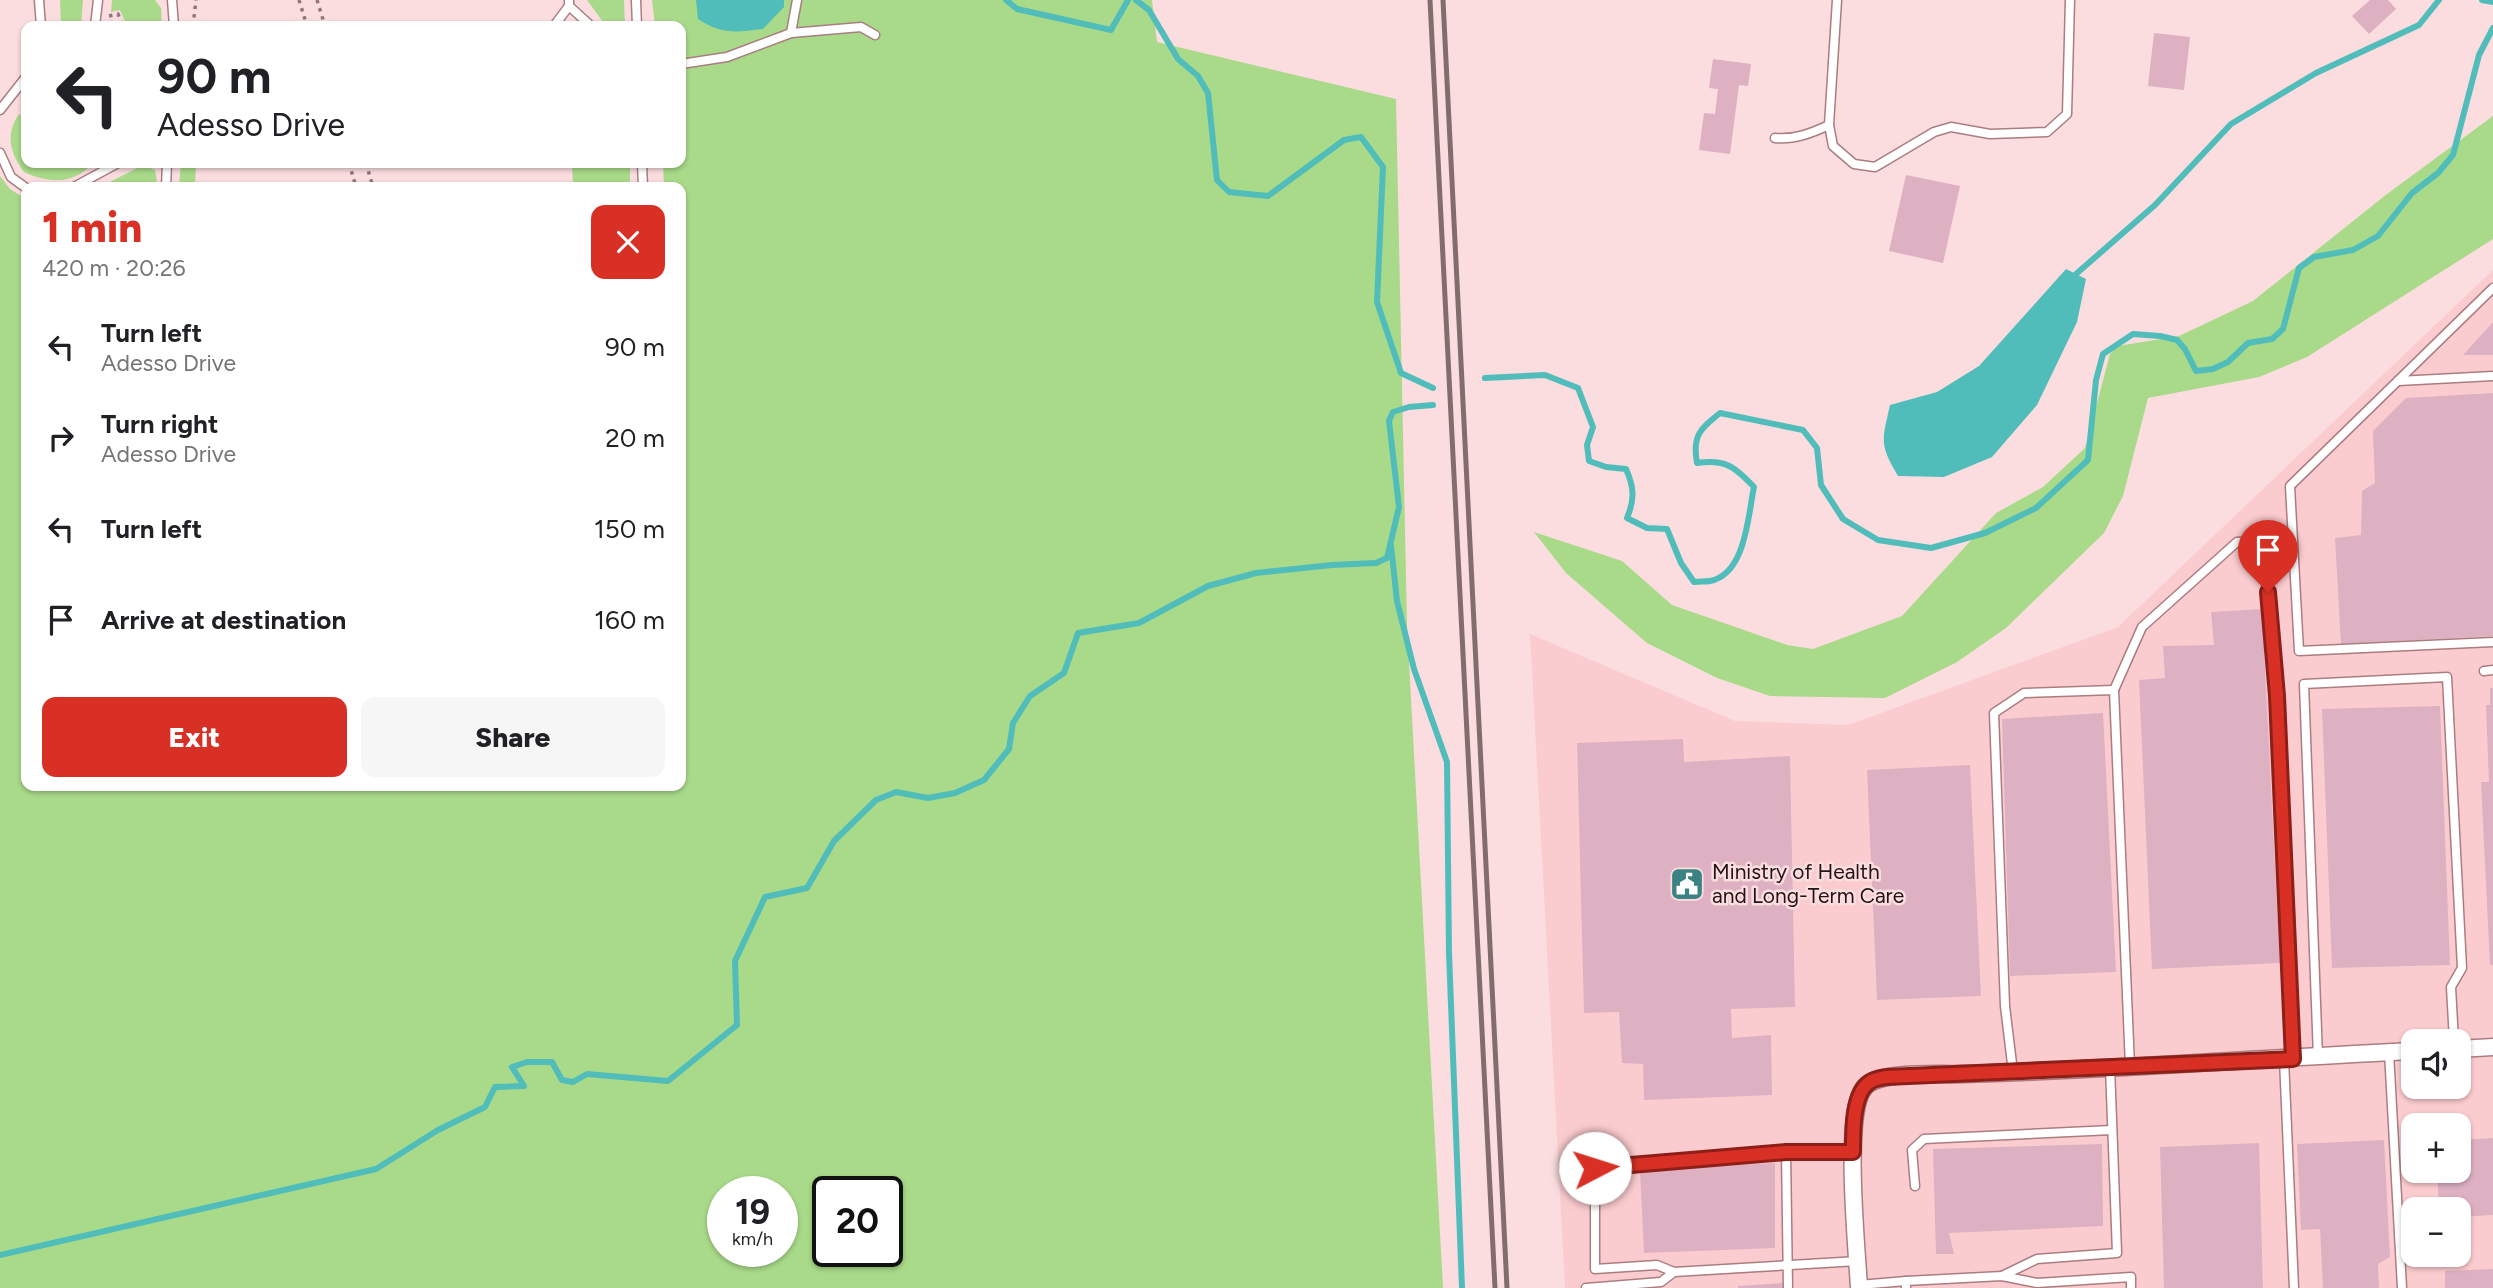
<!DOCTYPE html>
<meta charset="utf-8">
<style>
body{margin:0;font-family:Figtree,sans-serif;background:#f6f6f6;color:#202124;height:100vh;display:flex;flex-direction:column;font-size:26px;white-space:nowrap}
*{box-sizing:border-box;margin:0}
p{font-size:23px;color:#757577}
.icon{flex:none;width:38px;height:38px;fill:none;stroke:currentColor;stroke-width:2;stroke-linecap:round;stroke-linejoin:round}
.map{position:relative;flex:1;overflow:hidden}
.drawer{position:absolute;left:21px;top:182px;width:665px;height:609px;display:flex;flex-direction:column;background:#fff;border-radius:14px;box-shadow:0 2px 5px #0004}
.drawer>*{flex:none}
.guide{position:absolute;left:21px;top:21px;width:665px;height:147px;border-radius:14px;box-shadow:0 2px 5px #0004;background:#fff;color:#202124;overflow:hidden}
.buttons{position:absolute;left:2401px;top:1029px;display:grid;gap:14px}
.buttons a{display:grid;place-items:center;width:70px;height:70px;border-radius:14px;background:#fff;box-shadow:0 2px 5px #0004;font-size:35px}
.speed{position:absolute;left:707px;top:1176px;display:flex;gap:14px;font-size:35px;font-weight:700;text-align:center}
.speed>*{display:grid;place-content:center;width:91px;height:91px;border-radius:50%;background:#fff;box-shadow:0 2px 5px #0004;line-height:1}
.speed small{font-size:18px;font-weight:400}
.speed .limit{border:4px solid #111;border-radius:10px;background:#fff;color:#111}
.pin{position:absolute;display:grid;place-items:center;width:60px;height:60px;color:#fff;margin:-72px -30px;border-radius:50% 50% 50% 0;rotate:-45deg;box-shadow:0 0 7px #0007}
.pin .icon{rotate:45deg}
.me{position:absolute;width:77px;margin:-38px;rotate:85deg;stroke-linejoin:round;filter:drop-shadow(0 0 5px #0008)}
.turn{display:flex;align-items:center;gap:24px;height:147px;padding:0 21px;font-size:32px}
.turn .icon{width:91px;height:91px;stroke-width:2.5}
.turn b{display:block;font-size:49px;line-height:60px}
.round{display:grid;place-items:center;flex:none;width:74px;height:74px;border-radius:14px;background:#f6f6f6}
.summary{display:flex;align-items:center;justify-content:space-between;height:119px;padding:0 21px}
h1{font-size:42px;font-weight:800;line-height:52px;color:#d93025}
.action{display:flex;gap:14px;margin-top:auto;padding:14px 21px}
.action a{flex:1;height:80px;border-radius:14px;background:#d93025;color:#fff;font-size:28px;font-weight:800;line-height:80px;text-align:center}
.action a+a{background:#f6f6f6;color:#202124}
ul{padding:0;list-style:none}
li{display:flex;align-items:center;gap:21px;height:91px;padding:0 21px}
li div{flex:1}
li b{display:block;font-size:26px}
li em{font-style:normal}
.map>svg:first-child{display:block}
.built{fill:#fbcccf;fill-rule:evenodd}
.green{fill:#a9da89;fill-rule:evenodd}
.water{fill:#51bdbb}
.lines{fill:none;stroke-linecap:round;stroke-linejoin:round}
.stream{stroke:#51bdbb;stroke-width:6}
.building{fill:#deb1c2}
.service-casing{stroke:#aa7d80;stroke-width:11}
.minor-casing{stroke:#aa7d80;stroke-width:19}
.path{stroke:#90787a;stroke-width:3.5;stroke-dasharray:3.5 5;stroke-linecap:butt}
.service{stroke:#fff;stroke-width:8}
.minor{stroke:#fff;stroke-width:16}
.rail{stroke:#836c6e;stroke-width:5}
.route-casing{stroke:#8d1f18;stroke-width:18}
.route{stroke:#d93025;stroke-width:12}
.labels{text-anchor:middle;stroke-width:5;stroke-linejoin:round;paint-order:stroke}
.poi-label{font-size:21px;fill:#241315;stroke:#fbdddf;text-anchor:start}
</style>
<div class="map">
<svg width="2493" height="1288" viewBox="0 0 2493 1288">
<rect width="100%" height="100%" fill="#fbdddf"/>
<path class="built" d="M2493 270V1288H1565L1530 634 1735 721 1848 725 2118 627ZM2413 1041H2459V1087H2413ZM2413 1125H2459V1171H2413ZM2413 1209H2459V1255H2413Z"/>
<g class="green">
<polygon points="60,0 83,0 81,26 61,26"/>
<polygon points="112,0 155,0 161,8 162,26 127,26 120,10 111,12"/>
<polygon points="587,0 624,0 625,26 606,26"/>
<path d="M652 0H1152L1157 42 1396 99 1407 625 1443 1288H0V176L10 189 26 199V786H681V187H664L663 163H681V26H655ZM723 1192H782V1251H723ZM828 1192H887V1251H828Z"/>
<path d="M19 114 26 120V163L92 164C74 185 47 183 24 172 10 153 5 134 19 114Z"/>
<polygon points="2493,116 2493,239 2307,357 2259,377 2148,398 2123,496 2104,533 2006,628 1957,662 1885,698 1770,696 1717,678 1647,643 1566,573 1534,532 1622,561 1672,605 1787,645 1813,649 1902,616 1996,513 2043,487 2085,448 2110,354 2118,346 2179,336 2253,301 2387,194"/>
<polygon points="181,163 196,163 195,187 179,187"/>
<polygon points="572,163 630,163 630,187 573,187"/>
<polygon points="143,165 155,170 158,187 100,187"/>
</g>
<g class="water">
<path d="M696 0H784V7L763 29C736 32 722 35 698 19Z"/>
<path d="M2066 269 2086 279 2077 322 2037 405 1992 457 1944 477 1898 476C1879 444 1882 441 1890 405L1937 392 1979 366Z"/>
</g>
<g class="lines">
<g class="stream">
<polyline points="1006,0 1017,9 1111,30 1128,0"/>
<polyline points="1136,0 1149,10 1178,59 1198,76 1208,93 1217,180 1229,192 1268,196 1344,140 1361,137 1383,167 1377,302 1401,373 1433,388"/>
<polyline points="2482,0 2493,2"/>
<polyline points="2076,274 2155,205 2231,124 2316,73 2419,25 2439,0"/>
<path d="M1485 378 1545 375 1578 388 1593 427 1587 445 1589 461 1606 467 1626 469C1634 487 1635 499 1627 518L1647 528 1667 529 1681 563 1694 582C1699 581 1705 582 1710 581 1746 574 1748 515 1754 487 1735 467 1726 459 1697 463 1692 436 1700 429 1720 413L1803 430 1817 448 1821 485 1843 519 1878 540 1931 548 1985 533 2036 508 2088 460 2096 380 2103 354 2133 334 2160 336 2177 340 2185 349 2196 371 2213 369 2228 362 2248 343 2272 339 2283 329 2299 268 2314 257 2353 250 2378 236 2412 193 2438 173 2453 155 2479 55 2493 28"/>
<polyline points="1391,546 1397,601 1414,669 1447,762 1449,953 1462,1288"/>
<polyline points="0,1255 376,1169 438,1130 485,1107 495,1087 524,1086 512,1067 527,1062 552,1062 562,1080 573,1082 587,1074 668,1081 737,1025 735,961 765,897 807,888 834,841 876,800 896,792 928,798 955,793 984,780 1009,749 1013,723 1030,696 1064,673 1078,633 1139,623 1208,586 1256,573 1332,565 1376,563 1387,558 1399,507 1389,421 1393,412 1409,407 1433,405"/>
</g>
</g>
<g class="building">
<polygon points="2370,0 2388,0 2396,9 2369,34 2352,16"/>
<polygon points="2154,33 2190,37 2184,90 2148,86"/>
<polygon points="1713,59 1751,64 1748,86 1739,85 1730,154 1699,150 1704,113 1715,114 1718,89 1709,88"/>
<polygon points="1906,175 1960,186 1943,263 1889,251"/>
<polygon points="2493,322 2493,355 2463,355"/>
<polygon points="2493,393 2493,636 2341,644 2335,538 2361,535 2362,491 2375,483 2373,431 2406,398"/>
<polygon points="2262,609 2280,963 2152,969 2139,680 2165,678 2163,646 2214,645 2211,612"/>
<polygon points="2490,688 2493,688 2493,965 2490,965 2481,782 2489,782 2486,705 2490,705"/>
<polygon points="2440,706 2450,965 2332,968 2322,709"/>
<polygon points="2103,713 2116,972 2010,976 2002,719"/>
<polygon points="1683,739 1684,762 1790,756 1795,1007 1731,1009 1732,1038 1771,1035 1772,1095 1644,1100 1643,1064 1622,1063 1619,1012 1584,1013 1577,743"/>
<polygon points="1970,765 1981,996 1877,1000 1867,770"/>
<polygon points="2493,1138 2493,1215 2459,1217 2459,1209 2439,1209 2437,1171 2459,1171 2459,1140"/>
<polygon points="2384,1140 2390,1257 2378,1264 2379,1288 2323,1288 2320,1229 2301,1230 2297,1144"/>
<polygon points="2259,1143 2263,1288 2164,1288 2160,1147"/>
<polygon points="2102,1144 2103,1226 1949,1233 1954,1254 1936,1254 1933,1149"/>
<polygon points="1775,1163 1775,1248 1644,1253 1640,1170"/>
<polygon points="2493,1269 2493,1288 2445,1288 2445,1271"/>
<polygon points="1783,1283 1783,1288 1738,1288 1738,1286"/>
</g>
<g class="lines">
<g class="service-casing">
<g id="service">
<polyline points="39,0 41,26"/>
<polyline points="172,0 174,26"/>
<polyline points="636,0 637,26"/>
<polyline points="1837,0 1829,125 1833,146 1854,164 1875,167 1934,132 1951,127 1990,134 2047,132 2067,114 2070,0"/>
<polyline points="569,6 591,26"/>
<polyline points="95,26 98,0"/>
<polyline points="554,26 569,6 569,0"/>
<polyline points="791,33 861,27 875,35"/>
<polyline points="681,64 727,57 791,33 797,0"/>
<polyline points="0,110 26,77"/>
<path d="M1775 138C1794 140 1812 133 1829 125"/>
<polyline points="0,153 11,177 26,188"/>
<polyline points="642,163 643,187"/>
<polyline points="74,187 118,163"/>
<polyline points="166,187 167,163"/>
<polyline points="2493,288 2290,486 2299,651 2493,642"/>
<polyline points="2398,381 2493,376"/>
<polyline points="2484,671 2493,670"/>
<polyline points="2114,690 2142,627 2237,542 2263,540 2277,696 2293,1059"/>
<polyline points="2389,1052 2402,1288"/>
<polyline points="2318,1057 2304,684 2447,677 2462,968 2451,987 2454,1041"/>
<polyline points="2284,1059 2294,1288"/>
<polyline points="2013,1072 2005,1006 1994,713 2024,693 2114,690 2130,1066"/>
<polyline points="1786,1152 1788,1288"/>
<polyline points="1853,1152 1786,1152 1595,1168 1595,1269 1657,1265 1674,1272 1858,1261"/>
<polyline points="1915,1186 1912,1150 1924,1139 2112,1130"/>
<polyline points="2002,1276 2037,1259 2117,1253 2110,1067"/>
<polyline points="1859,1285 1906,1281"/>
<polyline points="1586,1288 1661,1282 1674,1272"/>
<polyline points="1906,1288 1906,1281 2002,1276 2037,1283 2131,1277 2131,1288"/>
</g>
</g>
<g class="minor-casing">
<g id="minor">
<polyline points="2459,1049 2493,1047"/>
<path d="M1859 1288C1857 1249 1843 1114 1864 1088 1878 1070 1939 1075 1962 1074 2112 1070 2263 1058 2413 1051"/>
</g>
</g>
<g class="path">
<polyline points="299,0 307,26"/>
<polyline points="317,0 325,26"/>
<polyline points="109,16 118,14 123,26"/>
<polyline points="193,26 196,0"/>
<polyline points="349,163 356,187"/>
<polyline points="366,163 373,187"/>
</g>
<use href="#service" class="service"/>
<use href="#minor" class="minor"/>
<g class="rail">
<polyline points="1430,0 1495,1288"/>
<polyline points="1443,0 1507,1288"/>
</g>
</g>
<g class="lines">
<g class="route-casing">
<path id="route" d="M1595 1168 1786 1152H1853C1853 1133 1852 1093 1870 1082 1874 1079 1881 1078 1886 1077L2293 1059 2277 696 2268 592"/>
</g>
<use href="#route" class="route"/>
</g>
<defs>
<g id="civic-square" transform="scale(1.75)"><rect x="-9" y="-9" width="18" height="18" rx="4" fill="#3b8382" stroke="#fbdddf"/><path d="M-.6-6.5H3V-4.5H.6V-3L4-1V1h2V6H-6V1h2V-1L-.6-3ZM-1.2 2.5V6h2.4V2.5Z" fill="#fff"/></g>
</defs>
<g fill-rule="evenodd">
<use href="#civic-square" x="1687" y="884"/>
</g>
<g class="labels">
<g class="poi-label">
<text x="1712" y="879">Ministry of Health<tspan x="1712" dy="24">and Long-Term Care</tspan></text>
</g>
</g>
</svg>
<div class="buttons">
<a><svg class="icon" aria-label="sound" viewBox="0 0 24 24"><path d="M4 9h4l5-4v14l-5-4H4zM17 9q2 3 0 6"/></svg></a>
<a>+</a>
<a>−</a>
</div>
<div class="speed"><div>19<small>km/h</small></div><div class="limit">20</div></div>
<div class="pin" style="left:2268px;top:592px;background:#d93025"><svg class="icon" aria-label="arrive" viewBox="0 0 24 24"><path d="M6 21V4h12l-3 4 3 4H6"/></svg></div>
<svg class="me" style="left:1595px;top:1168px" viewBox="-20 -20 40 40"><circle r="19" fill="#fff"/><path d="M0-13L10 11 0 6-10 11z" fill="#d93025"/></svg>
<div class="guide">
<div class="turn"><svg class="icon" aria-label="left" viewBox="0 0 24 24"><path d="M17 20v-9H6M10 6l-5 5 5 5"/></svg><div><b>90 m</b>Adesso Drive</div></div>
</div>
<section class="drawer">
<div class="summary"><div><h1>1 min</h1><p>420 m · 20:26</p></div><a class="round" style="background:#d93025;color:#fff"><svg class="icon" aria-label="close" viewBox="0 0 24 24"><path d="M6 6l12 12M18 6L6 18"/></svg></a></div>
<ul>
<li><svg class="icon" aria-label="left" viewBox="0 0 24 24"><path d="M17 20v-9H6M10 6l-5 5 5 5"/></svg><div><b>Turn left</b><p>Adesso Drive</p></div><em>90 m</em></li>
<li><svg class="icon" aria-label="right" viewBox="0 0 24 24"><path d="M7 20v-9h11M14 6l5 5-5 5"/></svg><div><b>Turn right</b><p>Adesso Drive</p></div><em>20 m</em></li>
<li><svg class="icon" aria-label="left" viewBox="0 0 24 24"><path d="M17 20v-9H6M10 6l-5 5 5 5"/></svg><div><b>Turn left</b></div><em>150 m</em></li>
<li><svg class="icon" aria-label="arrive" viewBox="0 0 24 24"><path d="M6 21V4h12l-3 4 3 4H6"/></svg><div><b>Arrive at destination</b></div><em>160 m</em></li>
</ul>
<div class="action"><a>Exit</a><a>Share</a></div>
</section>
</div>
